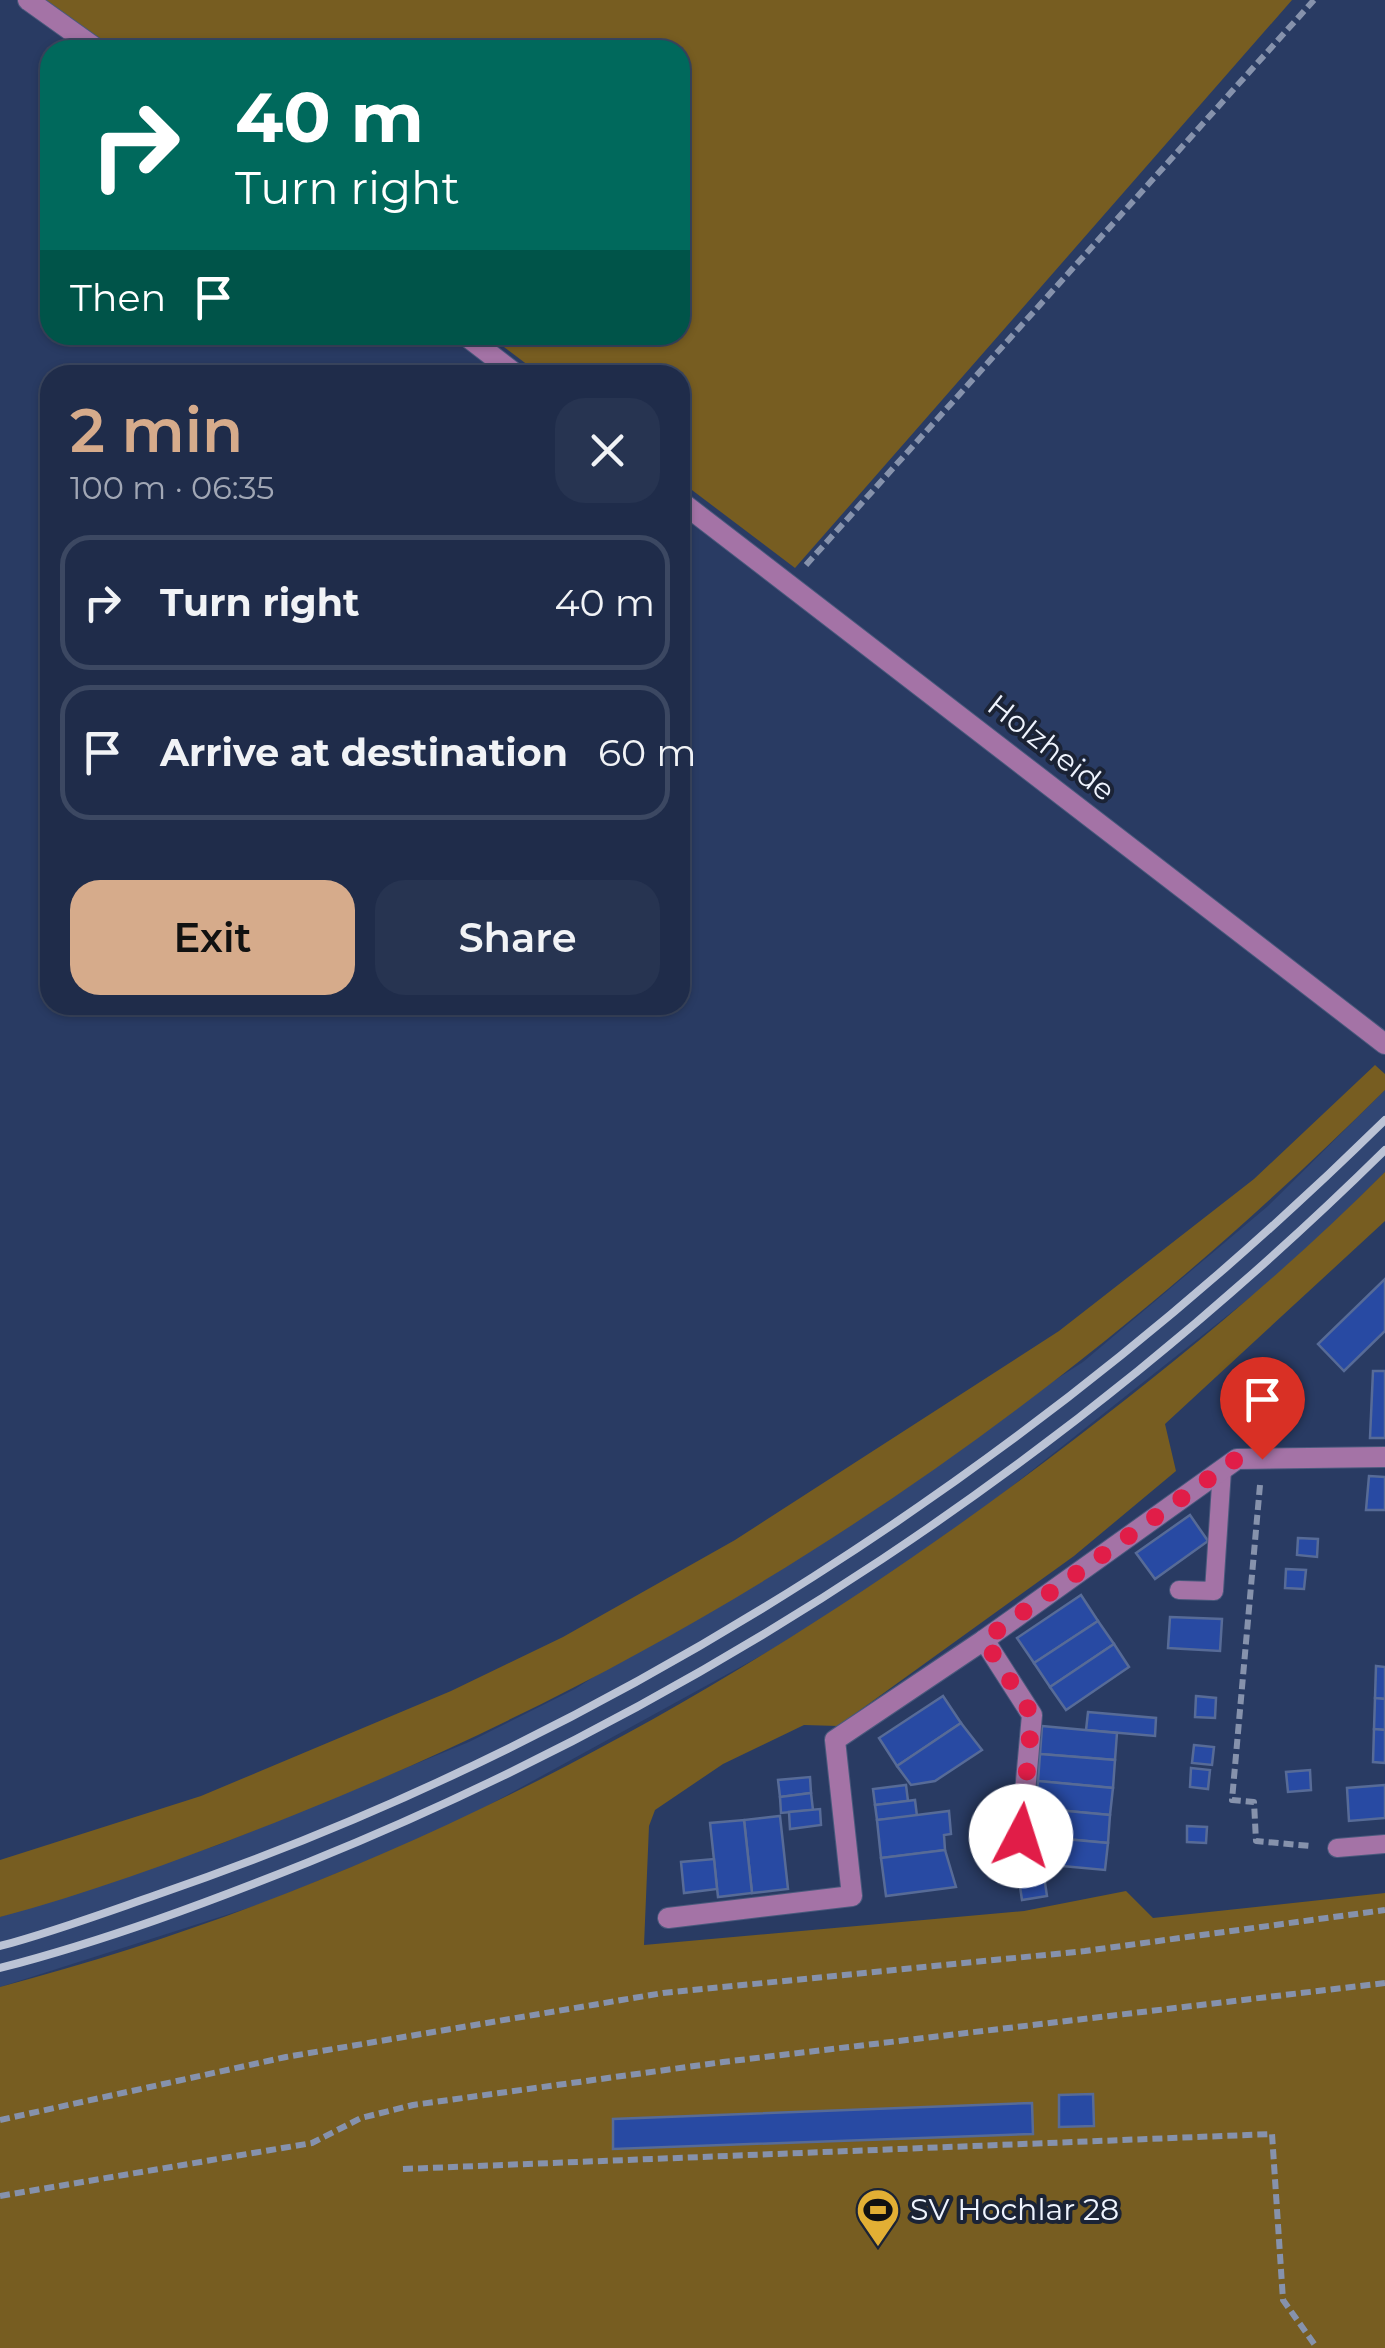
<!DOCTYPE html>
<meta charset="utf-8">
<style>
body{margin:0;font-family:Montserrat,sans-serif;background:#273451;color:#f1f3f6;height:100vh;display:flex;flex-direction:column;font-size:38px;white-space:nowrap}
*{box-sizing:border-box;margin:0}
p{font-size:32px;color:#a1a7b5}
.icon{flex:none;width:55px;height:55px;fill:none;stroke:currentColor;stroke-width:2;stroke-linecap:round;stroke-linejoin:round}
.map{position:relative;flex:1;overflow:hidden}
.sheet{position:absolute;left:40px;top:365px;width:650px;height:650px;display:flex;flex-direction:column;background:#1f2c4a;border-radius:30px;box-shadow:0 2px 8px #0004,0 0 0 2px #3c4862}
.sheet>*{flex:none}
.banner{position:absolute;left:40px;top:40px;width:650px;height:305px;border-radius:30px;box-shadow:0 2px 8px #0004,0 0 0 2px #3c4862;background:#00695c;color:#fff;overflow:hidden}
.pin{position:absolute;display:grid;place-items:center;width:85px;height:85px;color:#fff;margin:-102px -42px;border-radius:50% 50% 50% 0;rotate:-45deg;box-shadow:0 0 10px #0007}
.pin .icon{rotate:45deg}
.me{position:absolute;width:110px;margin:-55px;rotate:5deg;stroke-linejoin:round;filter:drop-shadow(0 0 8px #0008)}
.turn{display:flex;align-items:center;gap:35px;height:210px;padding:0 30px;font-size:45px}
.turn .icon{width:130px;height:130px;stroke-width:2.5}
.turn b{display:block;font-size:70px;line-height:85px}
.then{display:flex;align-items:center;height:95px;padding:0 30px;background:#0003;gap:20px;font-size:38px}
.round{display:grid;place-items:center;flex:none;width:105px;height:105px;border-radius:30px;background:#273451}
.head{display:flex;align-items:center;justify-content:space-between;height:170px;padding:0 30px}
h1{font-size:60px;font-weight:600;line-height:75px;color:#d6ab8b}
.cta{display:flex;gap:20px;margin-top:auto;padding:20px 30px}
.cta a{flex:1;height:115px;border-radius:30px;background:#d6ab8b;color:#111;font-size:40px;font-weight:600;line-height:115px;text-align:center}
.cta a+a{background:#273451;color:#f1f3f6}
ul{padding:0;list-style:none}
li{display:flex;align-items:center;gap:30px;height:135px;margin:0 20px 15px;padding:0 10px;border:5px solid #3c4862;border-radius:30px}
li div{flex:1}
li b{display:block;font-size:38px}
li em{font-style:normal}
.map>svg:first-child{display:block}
.built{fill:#314673}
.green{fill:#775d21}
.building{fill:#284aa3;stroke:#576b97;stroke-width:2.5}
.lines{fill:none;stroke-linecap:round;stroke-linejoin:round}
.lane-casing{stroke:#49597c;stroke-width:20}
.street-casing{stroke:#49597c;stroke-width:22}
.path{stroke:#8692ac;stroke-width:6;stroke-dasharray:10 5;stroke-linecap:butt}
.lane{stroke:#a473a6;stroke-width:18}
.street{stroke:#a473a6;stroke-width:20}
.rail{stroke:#bbc3d5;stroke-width:8}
.route{stroke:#e11d48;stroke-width:18;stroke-dasharray:0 32.4}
.labels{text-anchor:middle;stroke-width:8;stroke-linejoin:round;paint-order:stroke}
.street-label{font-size:30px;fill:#eff4fe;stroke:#1b2335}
.poi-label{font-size:30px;fill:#eff4fe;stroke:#1b2335;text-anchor:start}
</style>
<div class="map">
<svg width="1385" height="2348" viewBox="0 0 1385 2348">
<rect width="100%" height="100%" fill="#293b63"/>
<polygon class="built" points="1385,1090 1385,1172 1295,1262 958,1529 793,1638 447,1828 264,1903 0,1987 0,1917 218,1845 469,1742 575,1689 1083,1362 1268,1206"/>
<g class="green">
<polygon points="44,0 1292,0 795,568 680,481 680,375 541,375 488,335 680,335 680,50 117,50"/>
<path d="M1375 1065 1385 1074V1090C1064 1408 714 1647 294 1815 198 1853 100 1890 0 1917V1860L201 1796 451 1691 563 1637 735 1540 1059 1331 1254 1179Z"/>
<path d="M1385 1172V1221L1165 1424 1176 1471 1074 1556 838 1726 804 1725 723 1764 655 1810 649 1826 644 1945 1024 1911 1126 1891 1153 1918 1385 1893V2348H0V1987C395 1883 754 1686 1076 1438 1185 1355 1288 1269 1385 1172Z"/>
</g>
<g class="building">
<polygon points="1385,1279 1385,1331 1344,1371 1318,1344"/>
<polygon points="1373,1371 1385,1371 1385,1438 1370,1438"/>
<polygon points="1369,1476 1385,1477 1385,1510 1366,1510"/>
<polygon points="1190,1515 1208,1541 1155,1579 1136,1553"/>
<polygon points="1298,1538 1318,1539 1317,1557 1297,1555"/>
<polygon points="1286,1569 1306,1570 1304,1589 1285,1588"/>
<polygon points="1081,1595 1098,1621 1034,1663 1017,1638"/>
<polygon points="1170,1617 1222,1619 1220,1651 1168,1648"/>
<polygon points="1098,1621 1114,1644 1050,1687 1034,1663"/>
<polygon points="1114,1644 1129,1667 1066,1710 1050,1687"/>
<polygon points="1376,1666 1385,1667 1385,1699 1375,1698"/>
<polygon points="943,1696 961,1723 897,1766 879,1738"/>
<polygon points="1196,1696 1216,1698 1215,1718 1195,1717"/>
<polygon points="1375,1698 1385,1699 1385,1730 1374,1729"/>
<polygon points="1088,1712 1156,1718 1155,1736 1086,1730"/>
<polygon points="961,1723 982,1750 935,1781 911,1785 897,1766"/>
<polygon points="1042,1726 1117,1733 1115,1760 1040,1754"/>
<polygon points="1374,1729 1385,1730 1385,1763 1373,1762"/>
<polygon points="1194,1745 1214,1747 1212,1765 1192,1763"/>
<polygon points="1040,1754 1115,1760 1113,1788 1038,1781"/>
<polygon points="1191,1768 1210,1770 1208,1789 1190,1787"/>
<polygon points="1310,1770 1311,1790 1288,1792 1286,1772"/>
<polygon points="810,1777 811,1793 780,1797 778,1780"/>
<polygon points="1038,1781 1113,1788 1110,1815 1035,1808"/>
<polygon points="906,1785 908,1801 875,1805 873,1789"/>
<polygon points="1385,1785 1385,1818 1349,1821 1347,1788"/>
<polygon points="811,1793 813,1810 781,1813 780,1797"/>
<polygon points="915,1800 917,1816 877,1820 875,1805"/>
<polygon points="1035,1808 1110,1815 1108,1843 1032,1836"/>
<polygon points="820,1809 821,1825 790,1829 789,1812"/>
<polygon points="949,1811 951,1834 944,1835 945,1850 881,1858 877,1820"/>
<polygon points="780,1816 788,1889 752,1893 744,1820"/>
<polygon points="744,1820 752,1893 718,1897 710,1823"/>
<polygon points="1187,1826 1207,1827 1206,1843 1187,1842"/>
<polygon points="1032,1836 1108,1843 1105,1870 1030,1863"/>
<polygon points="945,1850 956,1887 886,1896 881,1858"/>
<polygon points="714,1859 717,1889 684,1893 681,1862"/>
<polygon points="1044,1876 1047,1896 1022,1900 1019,1880"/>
<polygon points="1093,2094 1094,2126 1059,2127 1059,2095"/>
<polygon points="1032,2103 1033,2134 613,2149 613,2119"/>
</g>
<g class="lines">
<g class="lane-casing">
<g id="lane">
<polyline points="1179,1590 1214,1591 1222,1470"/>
<polyline points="1337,1848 1385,1844"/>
</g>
</g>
<g class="street-casing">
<g id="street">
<polyline points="28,0 98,50"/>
<polyline points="465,335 517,375"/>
<polyline points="680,501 1385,1044"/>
<polyline points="1021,1836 1032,1715 984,1640 1237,1459 1385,1457"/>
<polyline points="668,1918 852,1896 835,1740 984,1640"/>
</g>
</g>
<g class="path">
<polyline points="806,565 1314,0"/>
<polyline points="1260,1485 1232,1800 1254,1802 1256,1841 1310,1846"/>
<polyline points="0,2120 286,2057 663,1993 1085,1951 1385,1910"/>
<polyline points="403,2169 1272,2134 1283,2300 1317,2348"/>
<polyline points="0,2196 312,2143 361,2118 413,2105 723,2062 1385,1983"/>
</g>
<use href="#lane" class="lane"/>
<use href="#street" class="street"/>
<g class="rail">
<path d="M0 1946C53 1932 104 1913 156 1895 619 1737 1037 1462 1385 1120"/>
<path d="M0 1968C105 1941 209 1902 309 1862 712 1699 1075 1455 1385 1150"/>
</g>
</g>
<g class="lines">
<polyline class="route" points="1021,1836 1032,1715 984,1640 1236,1459 1262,1459"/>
</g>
<defs>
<g id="stadium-pin" transform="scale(2.25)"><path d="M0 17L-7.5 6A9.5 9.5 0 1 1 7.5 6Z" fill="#e2af34" stroke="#1b2335"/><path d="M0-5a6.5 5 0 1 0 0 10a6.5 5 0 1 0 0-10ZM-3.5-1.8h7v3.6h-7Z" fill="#111"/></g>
</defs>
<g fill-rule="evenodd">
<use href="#stadium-pin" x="878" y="2210"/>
</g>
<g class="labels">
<g class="street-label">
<text transform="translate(1051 748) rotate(38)" y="10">Holzheide</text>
</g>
<g class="poi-label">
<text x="910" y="2220">SV Hochlar 28</text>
</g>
</g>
</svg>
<div class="pin" style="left:1262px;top:1459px;background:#d93025"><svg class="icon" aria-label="arrive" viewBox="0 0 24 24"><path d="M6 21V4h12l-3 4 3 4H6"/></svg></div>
<svg class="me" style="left:1021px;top:1836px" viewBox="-20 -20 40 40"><circle r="19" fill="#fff"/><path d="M0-13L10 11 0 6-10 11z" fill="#e11d48"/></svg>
<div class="banner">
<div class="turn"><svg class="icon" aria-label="right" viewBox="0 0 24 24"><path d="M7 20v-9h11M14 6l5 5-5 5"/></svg><div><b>40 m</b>Turn right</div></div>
<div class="then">Then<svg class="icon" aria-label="arrive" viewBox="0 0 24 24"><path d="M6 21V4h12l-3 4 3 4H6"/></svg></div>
</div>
<section class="sheet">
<div class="head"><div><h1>2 min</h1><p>100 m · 06:35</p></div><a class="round"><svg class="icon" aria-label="close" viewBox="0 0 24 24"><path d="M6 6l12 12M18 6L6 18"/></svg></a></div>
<ul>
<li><svg class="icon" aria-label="right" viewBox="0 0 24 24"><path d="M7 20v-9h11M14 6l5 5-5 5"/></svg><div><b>Turn right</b></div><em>40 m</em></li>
<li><svg class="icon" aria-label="arrive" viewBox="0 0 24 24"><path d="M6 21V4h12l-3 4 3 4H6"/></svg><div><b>Arrive at destination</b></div><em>60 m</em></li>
</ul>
<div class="cta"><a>Exit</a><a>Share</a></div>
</section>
</div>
